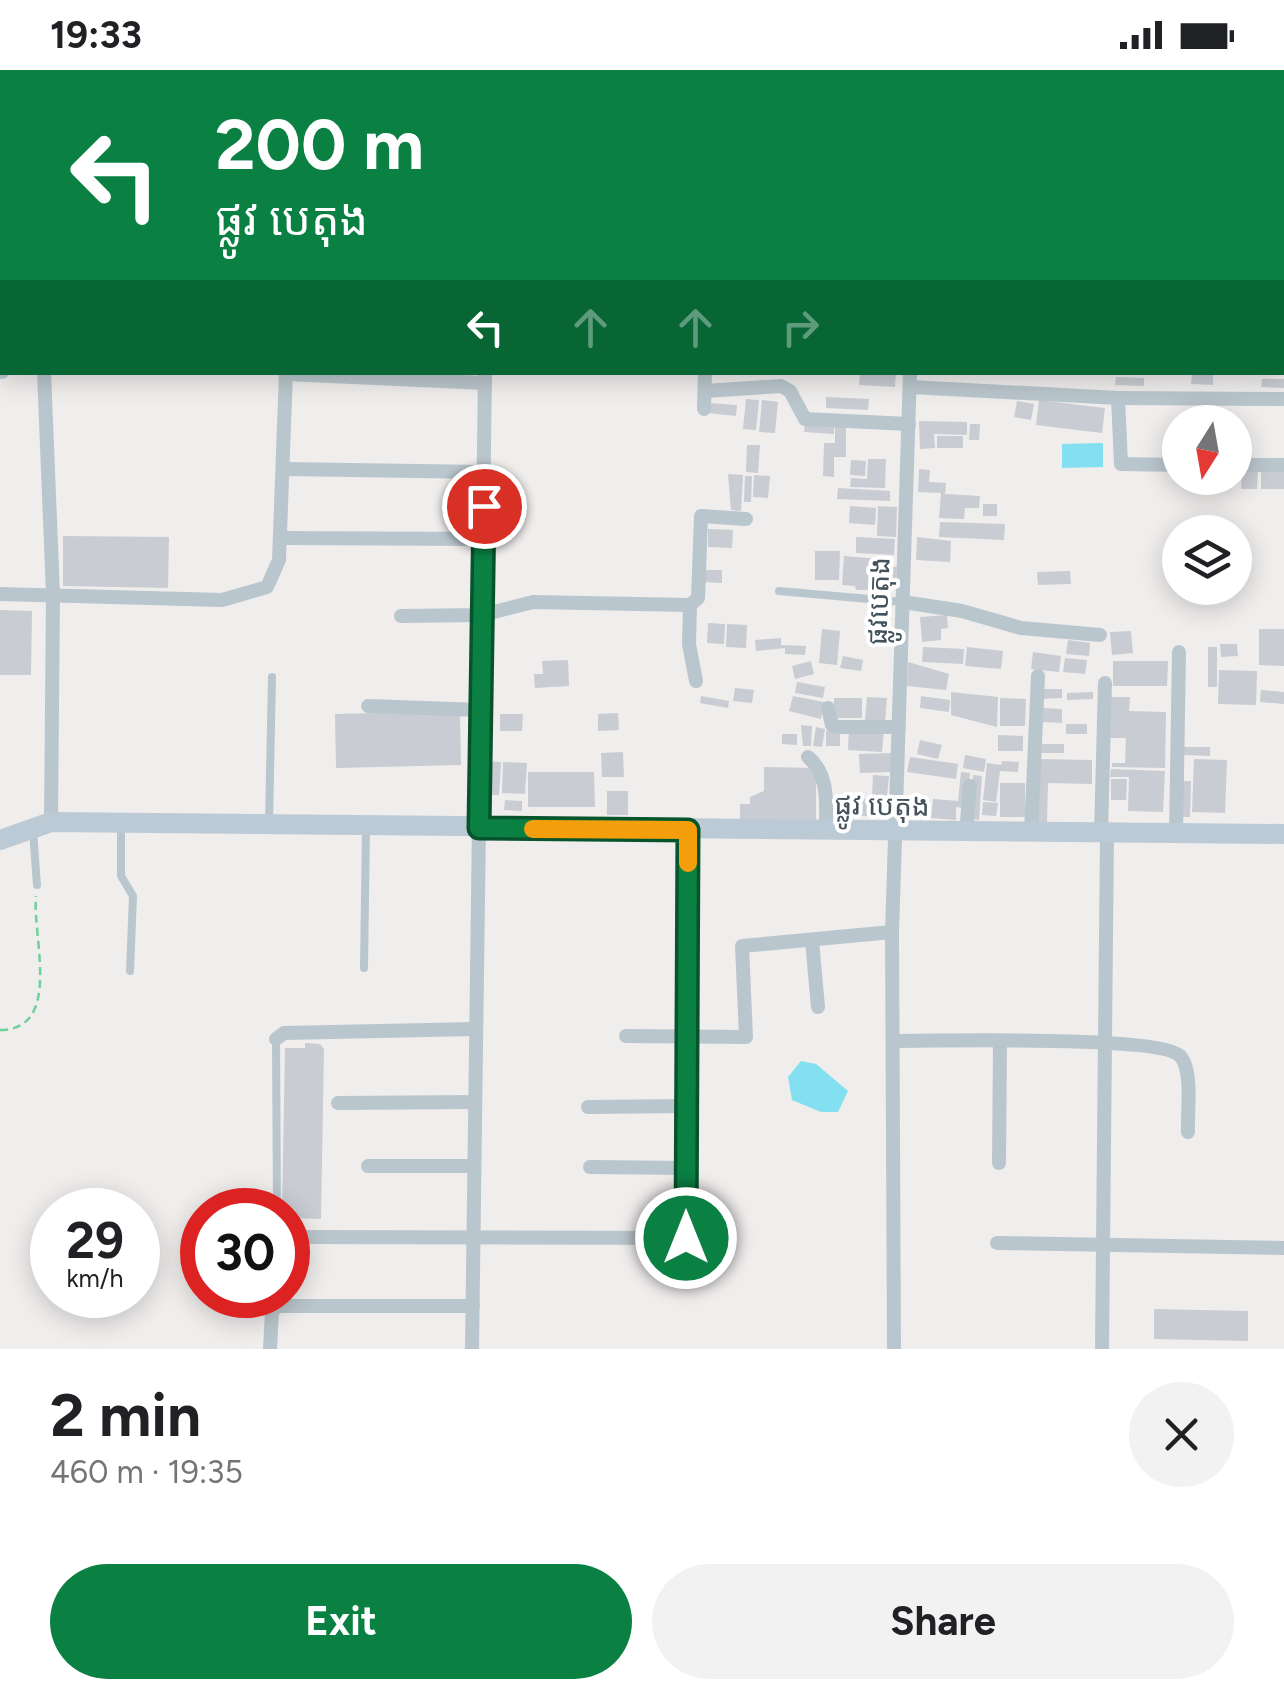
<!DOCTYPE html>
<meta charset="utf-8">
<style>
body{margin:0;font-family:Figtree,"Noto Sans Khmer",sans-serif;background:#f2f2f2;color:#202124;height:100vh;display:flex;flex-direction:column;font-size:38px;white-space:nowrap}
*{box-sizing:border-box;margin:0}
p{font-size:32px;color:#757577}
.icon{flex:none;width:55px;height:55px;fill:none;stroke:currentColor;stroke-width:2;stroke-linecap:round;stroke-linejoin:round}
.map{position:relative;height:1279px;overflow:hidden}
.details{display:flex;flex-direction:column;background:#fff;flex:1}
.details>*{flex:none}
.top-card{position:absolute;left:0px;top:0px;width:1285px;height:305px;box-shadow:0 5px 25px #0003;background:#0b8043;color:#fff;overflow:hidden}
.needle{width:65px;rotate:191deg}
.controls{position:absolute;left:1162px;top:335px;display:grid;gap:20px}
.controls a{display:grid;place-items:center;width:90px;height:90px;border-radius:50%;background:#fff;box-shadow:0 5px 25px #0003;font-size:50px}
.speed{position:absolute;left:30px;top:1118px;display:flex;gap:20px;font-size:50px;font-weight:700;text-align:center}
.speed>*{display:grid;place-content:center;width:130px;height:130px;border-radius:50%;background:#fff;box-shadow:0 5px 25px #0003;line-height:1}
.speed small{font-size:25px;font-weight:400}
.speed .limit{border:15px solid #d22;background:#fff;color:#111}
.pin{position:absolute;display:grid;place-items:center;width:85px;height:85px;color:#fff;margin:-42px;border:5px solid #fff;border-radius:50%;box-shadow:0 2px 10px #0007}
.me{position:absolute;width:110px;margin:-55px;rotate:0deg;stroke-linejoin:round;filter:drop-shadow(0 0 8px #0008)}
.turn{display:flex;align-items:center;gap:35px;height:210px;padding:0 50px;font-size:45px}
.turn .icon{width:130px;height:130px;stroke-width:2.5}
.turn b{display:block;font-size:70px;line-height:85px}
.lanes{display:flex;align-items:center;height:95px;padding:0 50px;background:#0003;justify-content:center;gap:50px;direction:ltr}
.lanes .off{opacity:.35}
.round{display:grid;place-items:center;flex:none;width:105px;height:105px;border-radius:52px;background:#f2f2f2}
.summary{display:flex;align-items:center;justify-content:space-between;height:170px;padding:0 50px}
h1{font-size:60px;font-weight:700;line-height:75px}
.action{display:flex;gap:20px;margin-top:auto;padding:20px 50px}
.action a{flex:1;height:115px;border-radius:60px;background:#0b8043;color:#fff;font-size:40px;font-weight:700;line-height:115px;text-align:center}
.action a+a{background:#f2f2f2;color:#202124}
.status{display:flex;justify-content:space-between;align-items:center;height:70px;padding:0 50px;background:#fff;direction:ltr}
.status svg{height:28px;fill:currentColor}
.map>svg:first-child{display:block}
.water{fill:#82e0f0}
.building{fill:#c9ccd2}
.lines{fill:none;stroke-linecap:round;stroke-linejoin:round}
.path{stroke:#6ed19a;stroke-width:2.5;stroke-dasharray:8 5;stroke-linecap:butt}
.lane{stroke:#bac6cd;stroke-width:8}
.street{stroke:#bac6cd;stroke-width:14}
.secondary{stroke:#bccad5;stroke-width:20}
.route-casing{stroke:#07532c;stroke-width:25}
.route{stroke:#0b8043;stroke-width:18}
.slow{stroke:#f59e0b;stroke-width:18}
.labels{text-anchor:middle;stroke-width:8;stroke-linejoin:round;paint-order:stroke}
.street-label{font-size:28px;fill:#44525b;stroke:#fff}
</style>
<div class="status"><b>19:33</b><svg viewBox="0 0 49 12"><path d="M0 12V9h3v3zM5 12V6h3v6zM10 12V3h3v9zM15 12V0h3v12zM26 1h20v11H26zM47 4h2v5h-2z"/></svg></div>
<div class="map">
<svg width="1284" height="1279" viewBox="0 0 1284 1279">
<rect width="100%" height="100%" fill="#f0eded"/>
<g class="water">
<polygon points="1103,373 1103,397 1062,398 1062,374"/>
<polygon points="801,991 816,994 848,1021 838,1042 821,1042 792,1030 788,1007"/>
</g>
<g class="building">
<polygon points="860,302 896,302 895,317 859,315"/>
<polygon points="1192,304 1213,305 1213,315 1191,314"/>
<polygon points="1116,307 1144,308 1144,316 1115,315"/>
<polygon points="1262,309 1284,309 1284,318 1261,317"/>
<polygon points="826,327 869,329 868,340 826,338"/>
<polygon points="746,329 759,330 756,360 743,359"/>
<polygon points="762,330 778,332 775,363 759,362"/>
<polygon points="1039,330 1105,338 1102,363 1036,355"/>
<polygon points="1017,331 1034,334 1031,350 1014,347"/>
<polygon points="709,333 737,335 736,346 708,343"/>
<polygon points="919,351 967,352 967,365 934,364 935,378 920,379"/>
<polygon points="805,353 834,354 834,364 804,362"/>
<polygon points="835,354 846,355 846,387 834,387 834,407 823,406 824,373 835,373"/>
<polygon points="970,354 980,354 979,370 969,370"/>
<rect x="937" y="366" width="26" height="12"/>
<polygon points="747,375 760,375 758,403 746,402"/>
<polygon points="868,389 886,389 885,418 850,417 851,408 867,409"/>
<polygon points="851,390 866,391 865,406 850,405"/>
<rect x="1261" y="397" width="23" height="22"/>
<polygon points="919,399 930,400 929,412 946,413 945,424 980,426 979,438 965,438 964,449 939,448 941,423 918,422"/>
<polygon points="1242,400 1258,400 1257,419 1241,419"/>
<polygon points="728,404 743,405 741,441 731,440"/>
<polygon points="754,405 770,406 768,428 753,427"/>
<polygon points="745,406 752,406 751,432 744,432"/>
<rect x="1209" y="408" width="18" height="11"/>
<polygon points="838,418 890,421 890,431 837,429"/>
<rect x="983" y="434" width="14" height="12"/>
<polygon points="850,436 876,438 875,455 849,453"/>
<polygon points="878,436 897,437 896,467 877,466"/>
<polygon points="940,452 1005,454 1004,470 939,467"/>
<polygon points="708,459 733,460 732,478 708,477"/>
<polygon points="63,466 169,467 168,518 63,516"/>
<polygon points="856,467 895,469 894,485 856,483"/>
<polygon points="917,467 951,471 950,492 916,490"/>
<polygon points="815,481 840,481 839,510 815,510"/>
<polygon points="844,486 892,490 891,498 897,496 895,519 856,520 855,516 842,515"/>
<polygon points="704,500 722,500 722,513 704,512"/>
<polygon points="1070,501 1071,514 1038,515 1037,502"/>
<polygon points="0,540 32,541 31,605 0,605"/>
<polygon points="947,545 948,558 941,559 941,570 922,572 920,547"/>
<polygon points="708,553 725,554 724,574 707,573"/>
<polygon points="727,554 747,555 746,578 726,577"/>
<polygon points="822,559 840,561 837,595 819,593"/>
<polygon points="1259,559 1284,559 1284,596 1259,595"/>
<polygon points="1131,561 1133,583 1112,585 1110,562"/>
<polygon points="781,568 781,575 806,576 805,585 785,584 785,578 756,581 755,570"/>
<polygon points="1068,570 1090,573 1089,586 1066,584"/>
<polygon points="1220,574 1237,574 1238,586 1221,587"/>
<polygon points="923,577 964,579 963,594 922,592"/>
<polygon points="967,577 1003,581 1001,599 965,596"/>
<rect x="1208" y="577" width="9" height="40"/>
<polygon points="1033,582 1061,586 1059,602 1031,599"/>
<polygon points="843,586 863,590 861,601 840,598"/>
<polygon points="1065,588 1087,590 1085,604 1063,602"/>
<polygon points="568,590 569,616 535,618 534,604 543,604 542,591"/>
<polygon points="811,591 814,604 795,609 792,596"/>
<polygon points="1113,591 1168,591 1167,616 1113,616"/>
<polygon points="908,592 949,604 946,620 907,616"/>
<polygon points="1219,600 1257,601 1256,635 1218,634"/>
<polygon points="797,612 825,617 823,628 795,623"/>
<polygon points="735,618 754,620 752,633 733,631"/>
<polygon points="1041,619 1062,619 1062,628 1041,629"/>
<polygon points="1261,620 1284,622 1284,634 1260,632"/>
<polygon points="951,622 998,627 997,657 951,645"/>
<polygon points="1093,622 1093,629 1067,630 1067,623"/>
<polygon points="701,626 729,631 728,638 700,633"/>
<polygon points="793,626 824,632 821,649 789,641"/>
<polygon points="921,626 950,630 949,642 920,638"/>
<polygon points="867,627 887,628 885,652 865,650"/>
<polygon points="1107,627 1130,627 1129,641 1166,642 1165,698 1112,697 1112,693 1125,693 1126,668 1106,668"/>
<rect x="834" y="628" width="28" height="20"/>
<polygon points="1000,628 1026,629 1025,656 1000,656"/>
<polygon points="1042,638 1062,639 1062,653 1041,652"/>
<polygon points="460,641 461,695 336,698 335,644"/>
<polygon points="618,643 619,660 598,661 598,644"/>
<polygon points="500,644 523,644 522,661 500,661"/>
<rect x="1066" y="654" width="21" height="10"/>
<polygon points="801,655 812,656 811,676 803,676"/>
<polygon points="816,657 825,659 822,677 813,676"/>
<polygon points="849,658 884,660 882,682 848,680"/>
<rect x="826" y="661" width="14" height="15"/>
<polygon points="782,664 797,664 797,675 782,674"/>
<polygon points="998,665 1023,666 1023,681 998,681"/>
<polygon points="920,670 942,675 938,689 917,684"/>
<polygon points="1040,674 1064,674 1064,683 1041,683"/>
<polygon points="1181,677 1210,677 1210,686 1181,685"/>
<polygon points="623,682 624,707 602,707 601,683"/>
<polygon points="891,683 892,702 860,703 859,684"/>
<polygon points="965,685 986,689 984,702 963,698"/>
<polygon points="910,687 958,694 956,709 907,702"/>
<polygon points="1038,689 1092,690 1092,714 1048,713 1047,754 1037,754"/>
<polygon points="1194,689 1227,690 1225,743 1192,742"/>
<polygon points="486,691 501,692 499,725 484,725"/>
<polygon points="1002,691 1019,692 1018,702 1000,701 996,732 983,730 987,693 1001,695"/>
<polygon points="503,692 527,693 525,724 502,723"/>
<polygon points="764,697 816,698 816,750 740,750 740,734 750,734 750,727 764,721"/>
<polygon points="1111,699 1165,701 1163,742 1128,741 1129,707 1110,707"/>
<polygon points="528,702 594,702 595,737 528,737"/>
<polygon points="961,702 970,703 967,738 956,737 956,750 931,748 933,729 958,731"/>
<polygon points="873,705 889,706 887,727 872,725"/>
<polygon points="973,705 982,706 979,750 970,749"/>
<polygon points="1111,709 1127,709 1126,730 1111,730"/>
<polygon points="1180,711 1191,711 1190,747 1179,747"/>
<rect x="1000" y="713" width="25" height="34"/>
<rect x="607" y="721" width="21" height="24"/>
<polygon points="838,726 875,730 874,747 836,743"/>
<polygon points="912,729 930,730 929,746 911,745"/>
<polygon points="505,730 522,731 522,741 504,740"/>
<polygon points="983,732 998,733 996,746 982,745"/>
<polygon points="305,973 320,974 324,979 321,1149 288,1148 288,1140 282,1140 285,978 305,978"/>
<polygon points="1154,1239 1248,1241 1248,1271 1154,1269"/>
</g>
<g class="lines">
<path class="path" d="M0 960C63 960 32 866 36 826"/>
<g class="lane">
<polyline points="779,521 903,532"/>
<polyline points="269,752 272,607"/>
<polyline points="121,754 121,806 133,826 130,901"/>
<polyline points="33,761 37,815"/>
<polyline points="364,898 366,758"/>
<polyline points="276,970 277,1140"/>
</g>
<g class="street">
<polyline points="45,2 45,0"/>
<polyline points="288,2 289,0"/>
<polyline points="489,2 489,0"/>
<polyline points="910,2 910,0"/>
<polyline points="1282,108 1284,108"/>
<polyline points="0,111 2,110"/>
<polyline points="0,302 2,302"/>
<polyline points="44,302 53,524 51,752"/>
<polyline points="286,304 485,313"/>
<polyline points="911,317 1118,328 1121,394 1180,395"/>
<polyline points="705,321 781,316 790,321 805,349 909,354"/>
<polyline points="1118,328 1284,329"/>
<polyline points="704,339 705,302"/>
<polyline points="1235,395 1284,395"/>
<polyline points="283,399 484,402"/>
<polyline points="281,468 483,469"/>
<polyline points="0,524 222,530 267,517 279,490 286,302"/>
<polyline points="903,532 962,541 1021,558 1100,565"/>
<polyline points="690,535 689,574 696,611"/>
<polyline points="401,546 482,545 533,532 690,535 698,528 701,446 746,449"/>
<polyline points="368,636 481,640"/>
<polyline points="828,638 832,655 838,657 899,657"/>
<path d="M808 687C830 705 826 736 826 762"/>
<polyline points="966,763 970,716"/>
<polyline points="1031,763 1038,606"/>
<polyline points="1101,764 1105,613"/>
<polyline points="1176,764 1179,582"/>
<polyline points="812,871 818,937"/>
<polyline points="626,966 746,967 742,876 892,862"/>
<polyline points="276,969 284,963 475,959"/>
<path d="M893 971C933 971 1165 965 1181 987 1193 1002 1187 1043 1188 1062"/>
<polyline points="338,1033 474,1032"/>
<polyline points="588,1037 687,1036"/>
<polyline points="999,1093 1000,972"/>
<polyline points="368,1096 474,1096"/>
<polyline points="590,1097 687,1098"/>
<polyline points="288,1167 686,1168 687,760"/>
<polyline points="997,1173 1284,1178"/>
<polyline points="270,1279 272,1241 278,1236 473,1236"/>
<polyline points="472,1279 485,302"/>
<polyline points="894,1279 892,862 910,302"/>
<polyline points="1102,1279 1107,764"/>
</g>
<polyline class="secondary" points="0,770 51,752 1284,764"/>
</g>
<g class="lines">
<g class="route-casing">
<polyline id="route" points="484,436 479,758 688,760 686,1168"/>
</g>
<use href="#route" class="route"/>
<polyline class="slow" points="533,759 688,760 688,793"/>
</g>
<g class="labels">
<g class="street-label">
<text transform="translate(878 531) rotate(-88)" y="10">ផ្លូវបេតុង</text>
<text transform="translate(882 735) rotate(1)" y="10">ផ្លូវ បេតុង</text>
</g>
</g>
</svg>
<div class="controls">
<a><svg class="needle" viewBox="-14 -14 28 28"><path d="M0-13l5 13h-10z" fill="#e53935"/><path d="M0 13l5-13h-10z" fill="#757577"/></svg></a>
<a><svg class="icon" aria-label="layers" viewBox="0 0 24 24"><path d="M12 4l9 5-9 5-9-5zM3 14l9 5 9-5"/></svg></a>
</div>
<div class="speed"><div>29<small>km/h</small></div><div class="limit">30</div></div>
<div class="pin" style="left:484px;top:436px;background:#d93025"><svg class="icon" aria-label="arrive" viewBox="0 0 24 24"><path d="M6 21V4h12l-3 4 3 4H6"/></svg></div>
<svg class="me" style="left:686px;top:1168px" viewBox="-20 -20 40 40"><circle r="17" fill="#0b8043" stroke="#fff" stroke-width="3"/><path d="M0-11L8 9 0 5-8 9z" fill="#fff"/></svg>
<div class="top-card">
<div class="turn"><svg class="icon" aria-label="left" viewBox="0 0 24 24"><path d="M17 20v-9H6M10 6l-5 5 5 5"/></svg><div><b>200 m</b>ផ្លូវ បេតុង</div></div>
<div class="lanes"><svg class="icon" aria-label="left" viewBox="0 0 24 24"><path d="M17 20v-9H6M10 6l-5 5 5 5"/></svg><svg class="icon off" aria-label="ahead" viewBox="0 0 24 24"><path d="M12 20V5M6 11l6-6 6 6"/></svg><svg class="icon off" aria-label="ahead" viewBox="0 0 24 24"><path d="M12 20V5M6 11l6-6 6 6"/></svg><svg class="icon off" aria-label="right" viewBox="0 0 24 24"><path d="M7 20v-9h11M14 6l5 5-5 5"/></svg></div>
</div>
</div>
<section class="details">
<div class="summary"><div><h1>2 min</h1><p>460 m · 19:35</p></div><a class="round"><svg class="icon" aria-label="close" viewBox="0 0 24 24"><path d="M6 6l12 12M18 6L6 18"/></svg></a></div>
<div class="action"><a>Exit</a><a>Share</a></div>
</section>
